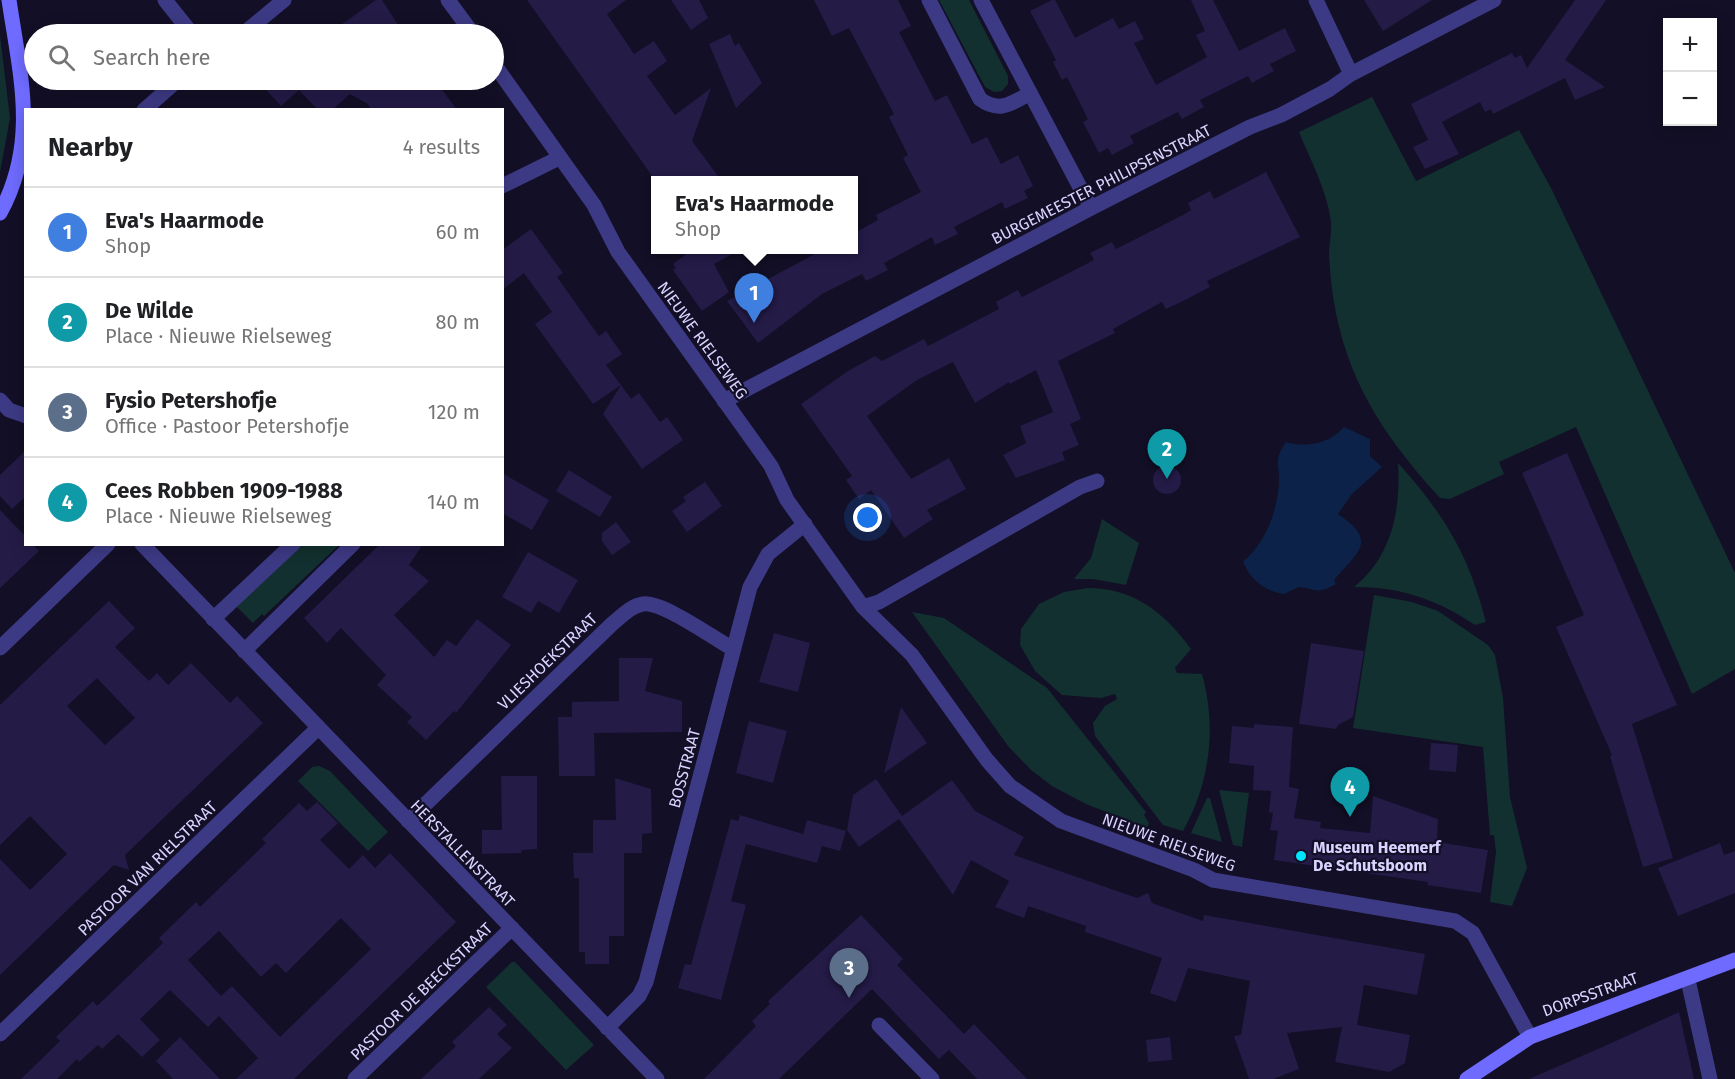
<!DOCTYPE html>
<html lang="en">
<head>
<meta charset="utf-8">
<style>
  :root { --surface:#fff; --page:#f2f2f2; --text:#202124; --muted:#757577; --line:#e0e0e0; --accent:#127987 }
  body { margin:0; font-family:"Fira Sans",sans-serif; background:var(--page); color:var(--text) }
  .controls { position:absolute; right:18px; top:18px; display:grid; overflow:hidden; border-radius:0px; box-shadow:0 3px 15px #0003 }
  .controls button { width:54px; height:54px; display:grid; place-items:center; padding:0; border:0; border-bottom:2px solid var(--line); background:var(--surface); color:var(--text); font:30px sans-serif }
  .you { position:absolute; left:868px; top:518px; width:21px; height:21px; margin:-15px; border:4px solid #fff; border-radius:50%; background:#1a73e8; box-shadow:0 0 0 9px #1a73e833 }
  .badge { display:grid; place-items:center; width:39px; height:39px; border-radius:50%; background:var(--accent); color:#fff; font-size:20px; font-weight:700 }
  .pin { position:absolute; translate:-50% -50px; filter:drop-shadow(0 2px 3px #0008) }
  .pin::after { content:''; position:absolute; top:32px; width:21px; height:18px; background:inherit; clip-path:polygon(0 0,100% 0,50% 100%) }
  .popup { position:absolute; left:651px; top:176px; width:207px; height:78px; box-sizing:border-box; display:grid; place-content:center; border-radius:0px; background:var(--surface); filter:drop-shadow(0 2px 4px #0005); font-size:20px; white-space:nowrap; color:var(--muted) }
  .popup b { font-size:22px; color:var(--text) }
  .popup::after { content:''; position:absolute; left:50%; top:100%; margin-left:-12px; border:12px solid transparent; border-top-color:var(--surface) }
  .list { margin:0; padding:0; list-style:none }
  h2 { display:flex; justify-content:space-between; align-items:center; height:78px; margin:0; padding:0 24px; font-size:26px }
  h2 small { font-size:20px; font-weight:400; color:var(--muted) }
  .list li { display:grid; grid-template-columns:39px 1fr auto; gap:18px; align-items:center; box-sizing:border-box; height:90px; padding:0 24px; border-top:2px solid var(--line) }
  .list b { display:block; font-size:22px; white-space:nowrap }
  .list p { margin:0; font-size:20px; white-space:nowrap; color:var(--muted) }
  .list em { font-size:20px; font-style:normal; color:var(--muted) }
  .icon { flex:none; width:33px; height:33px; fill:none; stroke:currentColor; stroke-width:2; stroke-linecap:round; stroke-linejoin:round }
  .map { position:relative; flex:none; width:1735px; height:1079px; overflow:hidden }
  .search { position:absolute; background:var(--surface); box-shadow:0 3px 15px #0003; left:24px; top:24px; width:480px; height:66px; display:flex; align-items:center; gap:15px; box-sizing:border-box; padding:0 21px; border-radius:33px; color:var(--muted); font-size:22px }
  .panel { position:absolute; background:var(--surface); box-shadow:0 3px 15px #0003; left:24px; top:108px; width:480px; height:438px; border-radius:0px }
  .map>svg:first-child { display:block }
  .green { fill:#12302f }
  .water { fill:#0c2248 }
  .building { fill:#241b47; fill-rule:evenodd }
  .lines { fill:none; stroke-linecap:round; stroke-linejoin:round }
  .street { stroke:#3d3a85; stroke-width:15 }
  .secondary { stroke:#6f6bff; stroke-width:15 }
  .poi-dot { fill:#00e5ff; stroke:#130f26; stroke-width:2 }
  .labels { text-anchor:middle; stroke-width:4.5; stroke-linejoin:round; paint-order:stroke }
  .street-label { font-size:16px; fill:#d9d4ff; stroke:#130f26 }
  .poi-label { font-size:16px; font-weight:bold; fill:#d9d4ff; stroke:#130f26; text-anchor:start }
</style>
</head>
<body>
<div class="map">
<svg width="1735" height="1079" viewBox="0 0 1735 1079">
  <rect width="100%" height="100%" fill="#130f26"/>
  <path class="green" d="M939,0H969L1008,76V84L1002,91L994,92L985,87Z
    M0,35L10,118L0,172Z
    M1372,97L1416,181L1519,130L1551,188L1735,573V669L1692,694L1576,427L1499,462L1504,474L1450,499L1440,498C1390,443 1351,389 1336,313C1332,294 1330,274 1329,254C1329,244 1332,233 1331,222C1327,191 1311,161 1299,132Z
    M1398,463C1444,514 1469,555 1486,622L1475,625C1439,600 1398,586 1354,587C1392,557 1401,509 1398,463Z
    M1102,519L1139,543L1126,585L1093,579H1074L1091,558Z
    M297,545H339L264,616L262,614L253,623L235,605Z
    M1088,588C1134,588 1165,613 1191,649L1175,668L1177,673L1202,674C1217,727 1210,783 1183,831L1163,825L1095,736L1093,723L1105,706L1117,699L1115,694L1101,698L1062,695L1035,671L1020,645L1021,629L1039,604L1064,592Z
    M1374,595L1412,602L1438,611L1488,645L1495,655L1503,698L1510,797L1527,868L1512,906L1490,902L1496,852L1494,835H1490L1483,747L1353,728Z
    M912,612L944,618L1047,688L1146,812L1144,815L1149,823L1147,828L1086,804L1052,786L1031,770L1008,746Z
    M319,766L330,771L388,832L368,851L298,781L312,767Z
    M1219,790L1249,793L1242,847L1233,845Z
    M1207,798H1210L1222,842L1191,833Z
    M512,962H515L594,1045L566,1070L486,987Z"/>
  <path class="water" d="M1344,427L1370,439V456L1382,467L1352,494L1338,514C1378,541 1359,551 1334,580L1336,584C1316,595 1318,589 1299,587L1284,594C1264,591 1251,580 1243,562C1266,541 1277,513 1279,482C1279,462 1274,459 1286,442C1307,448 1329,444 1344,427Z"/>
  <path class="building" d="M376,0H382L404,34H328Z
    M527,0H626L607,14L634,54L654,41L667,61L647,76L675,115L711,88L692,141L721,180H655Z
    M671,0H699L708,18L691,30Z
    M814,0H898L911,26L899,32L935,101L947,95L972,144L987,137L1001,164L1018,155L1033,186L1024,191L1028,198L1005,209L1002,202L981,213L954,227L958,234L935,245L932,237L884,263L888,270L866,281L862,274L822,294L758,343L727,301L824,249H853V234L878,220L876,215L921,192L903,158L908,155L889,117L894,114L849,28L832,36Z
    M1052,0H1055L1075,38L1113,18L1119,29L1135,21L1144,39L1134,43L1156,85L1207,57L1196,35L1205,31L1191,0H1213L1239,51L1285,28L1296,51L1270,64L1274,71L1252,83L1248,76L1200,100L1204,107L1182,119L1178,112L1130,136L1134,143L1112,155L1108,148L1099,153L1083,122L1088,119L1067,77L1062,80L1053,62L1056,60L1030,11Z
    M1364,0H1432L1383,31Z
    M1575,0H1606L1565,60L1605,87L1575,100L1565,78L1493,114L1491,109L1485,112L1480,102L1442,122L1459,154L1425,169L1413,147L1428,140L1411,104L1512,53L1515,58L1521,55L1527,68Z
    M730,34L735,46L739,43L762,83L736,108L709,44Z
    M257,80H435L457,110H371L368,104L350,94L332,110H318L299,90L281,106Z
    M1266,172L1300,237L1207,281L1210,287L1183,301L1166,309L1162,302L1113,329L1115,333L1058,361L1081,419L1070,424L1079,445L1062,452L1065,460L1016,478L1003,455L1026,443L1020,426L1053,412L1036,370L1010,384L1009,382L975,403L953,362L917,380L867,416L911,479L949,458L966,489L927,510L933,519L904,538L871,490L859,499L846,480L852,476L801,404L848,371L875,356L882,361L924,339L928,346L999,309L996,302L1018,290L1022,297L1094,260L1090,253L1112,242L1116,249L1183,215L1191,210L1188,203L1210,191L1214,199Z
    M531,229L563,273L557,277L599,336L606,331L622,354L606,365L621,385L593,404L535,324L552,312L524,273L502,290V250Z
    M693,249H741L714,264L729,292L702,311L673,270L676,268L673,264Z
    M621,385L631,399L639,393L660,422L667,417L683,440L642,469L603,414Z
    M26,450V496L12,509L0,496V475Z
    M1567,453L1677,705L1632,724L1673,858L1643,867L1610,756L1612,755L1556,627L1584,615L1522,473Z
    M1153 480a14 14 0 1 1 28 0a14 14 0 1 1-28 0Z
    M569,470L612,497L600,517L556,491Z
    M502,473L549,500L532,530L502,513Z
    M705,482L722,506L687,532L672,511L686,501L683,497Z
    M0,510L26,537V544H32L39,551L0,588Z
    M616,522L631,542L612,555L602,541V533Z
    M380,544H423L409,565L429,581L394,615L434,657L447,640L456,646L477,619L511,645L456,713L454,711L426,740L407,722L412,717L377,685L386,675L341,628L327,643L304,618Z
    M528,552L578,580L559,613L538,601L531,613L502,597Z
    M109,601L135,628L115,647L149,681L157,673L168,685L191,663L230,703L237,696L263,723L125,855L129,870L114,865L0,975V859L30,890L67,854L30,816L0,845V705ZM97,678L135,718L105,745L67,706Z
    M774,633L810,643L798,692L759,682Z
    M1311,643L1364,651L1353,717L1338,725L1336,729L1299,724Z
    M619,658H653L645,691L682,701V732L594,733L595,776H559L558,717H572V702L619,701Z
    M901,707L927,743L884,773Z
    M749,721L787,731L773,783L736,773Z
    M1254,724L1293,727L1289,787L1299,789L1294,818L1321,822L1320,828L1370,833L1373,796L1438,819L1437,842L1488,850L1481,893L1427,885L1428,882L1274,860L1278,831L1270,830L1273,813L1269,812L1271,791L1253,790L1254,766L1229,763L1232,726L1254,728Z
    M1431,743L1458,745L1456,772L1429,770Z
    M501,776H537V849L521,850L522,853L482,854V830H502Z
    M615,778L651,789L652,833L642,834V853H624V936H609V964H585V952H579V878H574L573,853H593V820H616Z
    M876,779L902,816L952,780L975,811L1024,837L1014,855L1137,898L1148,893L1152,903L1203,921L1204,915L1425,954L1417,995L1364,985L1357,1025L1410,1035L1405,1063L1389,1072L1335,1062L1342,1027L1287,1033L1299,1069L1273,1079H1249L1234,1036L1241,1035L1250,981L1188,968L1176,1002L1150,993L1162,958L1085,932L1086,926L1028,906L1024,918L995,907L1009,881L971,860L953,895L899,819L859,847L847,830L853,795Z
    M317,802L338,823L320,840L349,869L363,855L375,868L390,853L456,922L294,1079H236L258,1058L219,1016L208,1027L170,990L140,1019L160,1040L142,1057L118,1034L102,1049L98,1045L79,1062L77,1059L57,1079H21L60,1041L56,1037L93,1001L97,1006L163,943L159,938L196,902L200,907L266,843L262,839L299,803L307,811ZM341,918L371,949L280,1037L232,986L221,996L188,960L219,931L261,977L276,963L286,973Z
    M740,815L803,834L807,820L846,831L840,851L822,846L817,863L746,844L731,901L746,905L721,1000L678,988L685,964L691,965L731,819L738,821Z
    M1720,843L1724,855L1735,851V893L1678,916L1658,868Z
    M861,915L903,959L897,965L964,1034L974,1024L1027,1079H977L949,1050L939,1059L872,989L779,1079H704L756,1026L752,1021L770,1004L768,1001Z
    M489,1007L507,1025L497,1034L512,1048L479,1079H421L456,1046L452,1042Z
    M1679,1012L1694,1079H1529L1607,1045Z
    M180,1037L220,1079H173L156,1061Z
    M1170,1037L1172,1060L1148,1062L1146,1040Z"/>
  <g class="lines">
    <path class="street" d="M165,0L192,34
      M448,0L473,34
      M929,0L980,99C999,113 1010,104 1029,94
      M981,0L1091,208
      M1316,0L1351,74
      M243,34L284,0
      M494,64L594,205L618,252L771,466L787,500L863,607L912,655L987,760L1010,786L1061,821L1194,870L1213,880L1455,921L1473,933L1530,1037
      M144,110L178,80
      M502,186L559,158
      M0,400L9,410L26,416
      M724,401L1091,208L1250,127L1281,115L1330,89L1351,74L1494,0
      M142,544L657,1079
      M863,607L879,602L1080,487L1097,481
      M213,619L293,544
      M0,648L108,544
      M244,651L353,544
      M408,821L612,624C621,617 630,606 643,604C662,601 715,639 733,649
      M1688,980L1710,1079
      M879,1025L932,1079
      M607,1028L639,996L646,982L750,587L768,554L805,524
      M0,1034L318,728
      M355,1079L512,928"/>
    <path class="secondary" d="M0,213C39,142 20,75 9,0
      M1467,1079L1530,1037L1735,960"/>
  </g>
  <circle class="poi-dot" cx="1301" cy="856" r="6"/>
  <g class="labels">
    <g class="street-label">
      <text transform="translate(1101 184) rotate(-27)" y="6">BURGEMEESTER PHILIPSENSTRAAT</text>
      <text transform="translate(703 340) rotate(54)" y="6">NIEUWE RIELSEWEG</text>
      <text transform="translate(547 661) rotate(-44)" y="6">VLIESHOEKSTRAAT</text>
      <text transform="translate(684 768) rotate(-75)" y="6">BOSSTRAAT</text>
      <text transform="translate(1169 842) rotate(20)" y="6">NIEUWE RIELSEWEG</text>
      <text transform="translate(463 853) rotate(46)" y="6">HERSTALLENSTRAAT</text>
      <text transform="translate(147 868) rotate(-44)" y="6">PASTOOR VAN RIELSTRAAT</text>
      <text transform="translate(421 991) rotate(-44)" y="6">PASTOOR DE BEECKSTRAAT</text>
      <text transform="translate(1590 994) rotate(-20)" y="6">DORPSSTRAAT</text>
    </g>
    <g class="poi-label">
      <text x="1313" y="853">Museum Heemerf<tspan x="1313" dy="18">De Schutsboom</tspan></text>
    </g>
  </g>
</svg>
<div class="controls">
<button>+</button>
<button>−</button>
</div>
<div class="you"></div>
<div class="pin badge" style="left:754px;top:323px;background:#3f7fe0">1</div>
<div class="popup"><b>Eva's Haarmode</b>Shop</div>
<div class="pin badge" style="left:1167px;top:479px;background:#0f9aa8">2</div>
<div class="pin badge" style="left:849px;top:998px;background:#5c6f8a">3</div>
<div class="pin badge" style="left:1350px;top:817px;background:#0f9aa8">4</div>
<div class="search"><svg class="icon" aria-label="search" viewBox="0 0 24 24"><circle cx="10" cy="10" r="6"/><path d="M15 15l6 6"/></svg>Search here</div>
<section class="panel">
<h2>Nearby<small>4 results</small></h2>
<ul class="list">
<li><span class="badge" style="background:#3f7fe0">1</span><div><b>Eva's Haarmode</b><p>Shop</p></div><em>60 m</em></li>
<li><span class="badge" style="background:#0f9aa8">2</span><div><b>De Wilde</b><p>Place · Nieuwe Rielseweg</p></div><em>80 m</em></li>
<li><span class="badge" style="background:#5c6f8a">3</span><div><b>Fysio Petershofje</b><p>Office · Pastoor Petershofje</p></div><em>120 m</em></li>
<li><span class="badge" style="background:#0f9aa8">4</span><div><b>Cees Robben 1909-1988</b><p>Place · Nieuwe Rielseweg</p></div><em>140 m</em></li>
</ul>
</section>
</div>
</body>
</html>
